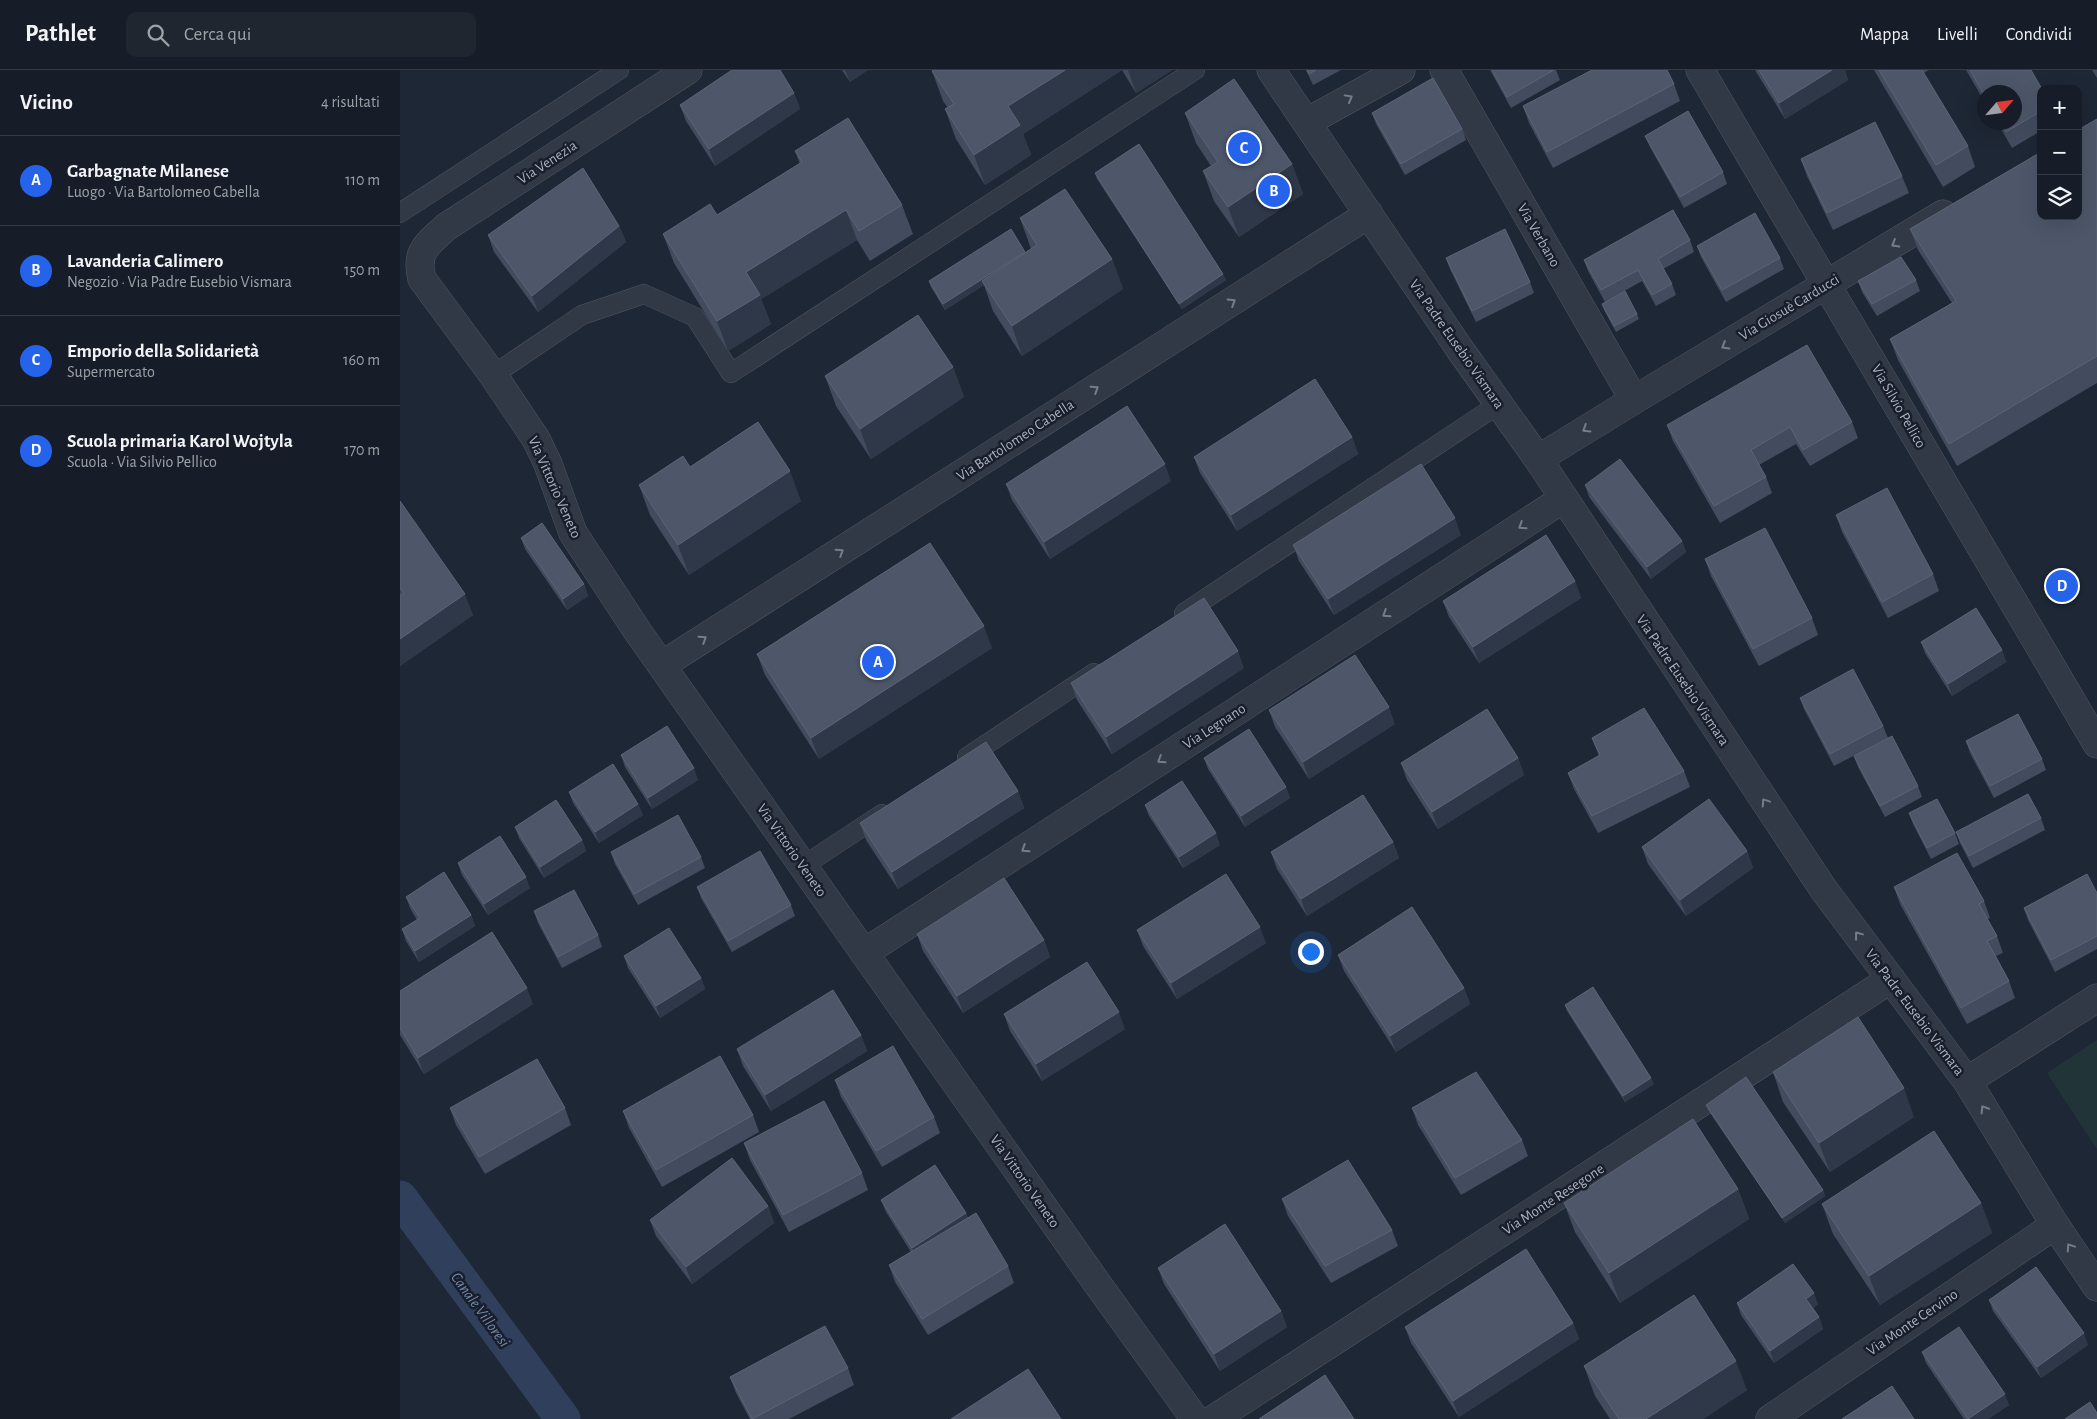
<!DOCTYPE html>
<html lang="it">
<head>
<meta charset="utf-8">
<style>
  :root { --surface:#161d28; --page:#1f2630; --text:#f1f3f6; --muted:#9ea2a8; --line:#353b45; --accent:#2563eb }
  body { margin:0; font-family:"Alegreya Sans",sans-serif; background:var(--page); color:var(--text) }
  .controls { position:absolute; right:15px; top:15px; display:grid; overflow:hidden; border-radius:10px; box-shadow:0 5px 20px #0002 }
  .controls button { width:45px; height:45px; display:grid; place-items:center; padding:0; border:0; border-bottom:1px solid var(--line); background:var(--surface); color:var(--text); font:25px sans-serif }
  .compass { position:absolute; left:1577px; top:15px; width:45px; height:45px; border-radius:50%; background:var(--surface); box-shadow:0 5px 20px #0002; rotate:62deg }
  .you { position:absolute; left:910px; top:881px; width:18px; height:18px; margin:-12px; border:4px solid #fff; border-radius:50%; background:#1a73e8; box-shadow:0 0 0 8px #1a73e833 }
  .badge { display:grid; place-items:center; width:32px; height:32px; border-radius:50%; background:var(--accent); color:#fff; font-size:16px; font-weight:700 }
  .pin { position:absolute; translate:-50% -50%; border:2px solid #fff; box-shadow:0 1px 5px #0006 }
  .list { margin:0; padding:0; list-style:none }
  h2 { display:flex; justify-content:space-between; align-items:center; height:65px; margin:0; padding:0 20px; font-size:21px }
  h2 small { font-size:16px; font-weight:400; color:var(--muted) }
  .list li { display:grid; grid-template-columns:32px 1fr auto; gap:15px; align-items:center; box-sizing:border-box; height:90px; padding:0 20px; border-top:1px solid var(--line) }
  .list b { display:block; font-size:19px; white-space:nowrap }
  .list p { margin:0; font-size:16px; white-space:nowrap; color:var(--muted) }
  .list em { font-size:16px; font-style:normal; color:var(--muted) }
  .icon { flex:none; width:28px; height:28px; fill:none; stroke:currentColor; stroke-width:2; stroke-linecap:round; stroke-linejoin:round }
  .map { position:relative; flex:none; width:1697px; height:1349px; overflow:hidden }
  header { display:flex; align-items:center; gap:30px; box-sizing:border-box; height:70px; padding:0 25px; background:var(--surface); border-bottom:1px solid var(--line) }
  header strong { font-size:24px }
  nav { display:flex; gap:28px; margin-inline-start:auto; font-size:18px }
  .search { width:350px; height:45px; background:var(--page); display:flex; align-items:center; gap:12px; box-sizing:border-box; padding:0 18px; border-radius:10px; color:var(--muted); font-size:19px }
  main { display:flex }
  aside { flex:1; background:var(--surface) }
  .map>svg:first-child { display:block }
  .green { fill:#213437 }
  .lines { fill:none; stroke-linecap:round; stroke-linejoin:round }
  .canal { stroke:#303f5b; stroke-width:35 }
  .service-casing { stroke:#4f5664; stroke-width:20 }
  .minor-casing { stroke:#4f5664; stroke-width:29 }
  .service { stroke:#323946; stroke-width:19 }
  .minor { stroke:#323946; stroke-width:28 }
  .wall { fill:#424c5e }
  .shaded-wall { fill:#2f3849 }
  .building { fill:#4d5769; stroke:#5c6577 }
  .oneway { stroke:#757c8b }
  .labels { text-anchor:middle; stroke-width:5; stroke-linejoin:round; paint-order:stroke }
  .street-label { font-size:15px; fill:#abb3c3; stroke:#181e2a }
  .water-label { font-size:16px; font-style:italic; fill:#7388ac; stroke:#181e2a }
</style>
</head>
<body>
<header>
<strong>Pathlet</strong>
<div class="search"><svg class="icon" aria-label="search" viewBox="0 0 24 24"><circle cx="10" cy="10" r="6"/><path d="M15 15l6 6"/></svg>Cerca qui</div>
<nav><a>Mappa</a><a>Livelli</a><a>Condividi</a></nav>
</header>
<main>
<aside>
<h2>Vicino<small>4 risultati</small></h2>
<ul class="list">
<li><span class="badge">A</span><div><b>Garbagnate Milanese</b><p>Luogo · Via Bartolomeo Cabella</p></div><em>110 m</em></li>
<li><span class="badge">B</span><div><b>Lavanderia Calimero</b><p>Negozio · Via Padre Eusebio Vismara</p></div><em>150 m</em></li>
<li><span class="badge">C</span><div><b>Emporio della Solidarietà</b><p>Supermercato</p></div><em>160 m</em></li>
<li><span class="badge">D</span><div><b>Scuola primaria Karol Wojtyla</b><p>Scuola · Via Silvio Pellico</p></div><em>170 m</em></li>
</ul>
</aside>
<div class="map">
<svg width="1697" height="1349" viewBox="0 0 1697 1349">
  <rect width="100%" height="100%" fill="#1e2735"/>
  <path class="green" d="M1697,970V1079L1647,1003Z"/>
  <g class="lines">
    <path class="canal" d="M0,1128L163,1349"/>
    <defs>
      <path id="service" d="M0,143L219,0
        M93,305L182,245L244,224L295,247L331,303L795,0
        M784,543L1099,334
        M567,687L694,603
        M403,796L482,744"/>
      <path id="minor" d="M288,0L46,157C27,175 15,181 22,209L93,305L136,369L148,394L173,463L238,562L699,1216L795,1349
        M871,0L1059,278L1138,389L1424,820L1567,1011L1655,1155L1697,1217
        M1044,0L1234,330
        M1300,0L1697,674
        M907,52L1001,0
        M1138,389L1234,330L1543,144
        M262,595L969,144
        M464,883L1163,429
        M1567,1011L1697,928
        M814,1349L1491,909
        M1370,1349L1655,1155"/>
    </defs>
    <use href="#service" class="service-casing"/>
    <use href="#minor" class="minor-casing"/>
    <use href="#service" class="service"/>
    <use href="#minor" class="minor"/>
  </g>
  <path class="wall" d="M442,0H468L450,12Z
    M534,0H722L623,64L631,85L585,115L556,69L545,39L548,38L543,31L532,1Z
    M722,0H772L736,23Z
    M906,0H941L913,15Z
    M1090,0H1156L1160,10L1111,38Z
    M1355,0H1445L1448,10L1385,49Z
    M1474,0H1529L1524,3L1568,76L1575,97L1543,117Z
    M1566,0H1631L1641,19V61L1612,78L1597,52H1614L1584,22V31Z
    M1692,0H1697V8Z
    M1274,14L1280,31L1153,98L1129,53L1123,36Z
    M394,23L400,39L315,96L286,51L280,35Z
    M785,43L892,94L903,124L839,167L814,131L803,101L811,96L796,73Z
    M972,43L1062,59L1066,70L1005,105L976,54Z
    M1697,49V313L1557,396L1498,290L1490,269L1552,233L1518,180L1510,159Z
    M1245,66L1323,102L1327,114L1284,138L1250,77Z
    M395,81L502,135L513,164L470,191L457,170L361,229L371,254L328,281L274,193L263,164L317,145L400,94Z
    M1401,89L1502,106L1509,123L1433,160L1407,106Z
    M695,103L823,204L826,210L782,239L697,109Z
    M620,148L712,189L723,219L622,286L593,241L584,215L545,240L531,217L529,211L625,183L631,179Z
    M219,156L226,172L138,242L94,182L88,165Z
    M1290,170L1294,182L1263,199L1272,214L1276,225L1256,236L1242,211L1205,232L1188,201L1184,190Z
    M1297,176L1380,188L1384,199L1326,232L1301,187Z
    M1046,188L1130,212L1134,223L1076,252L1050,199Z
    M1516,210L1520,221L1477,246L1462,222L1458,211Z
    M1202,234L1237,244L1239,249L1216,262L1204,240Z
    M553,297L564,327L471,389L436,336L425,306Z
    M1452,352L1458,368L1410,396L1396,374L1359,395L1366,407L1372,423L1320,453L1273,371L1267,355Z
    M952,367L958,384L837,461L800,403L794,387Z
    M290,397L401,431L289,505L250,445L239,415Z
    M771,411L650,489L612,430L606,414Z
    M1185,415L1282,471L1286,482L1251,509L1189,427Z
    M0,431L73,545L0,596Z
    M1436,445L1533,504L1539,521L1488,548L1442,462Z
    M1061,465L934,545L899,491L893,475Z
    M121,468L184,514L188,526L167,540L125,479Z
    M1305,489L1412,548L1418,565L1359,596L1311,506Z
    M1175,511L1181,528L1079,593L1049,547L1043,531Z
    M1521,572L1602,580L1606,592L1552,626L1525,583Z
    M592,578L419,689L365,605L357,584Z
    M844,598L712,684L677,630L671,613Z
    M1400,628L1483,656L1488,668L1434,696L1404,639Z
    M869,640L995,654L909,709L875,657Z
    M1192,668L1284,701L1290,717L1198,763L1174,719L1168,703L1199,686Z
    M1566,671L1642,689L1646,700L1594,728L1570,683Z
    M221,685L298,710L252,739L225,697Z
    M1454,686L1518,716L1522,727L1485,747L1458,697Z
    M804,688L886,717L890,728L845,757L808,699Z
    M1118,688L1124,705L1038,759L1007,710L1001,693Z
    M618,721L624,738L498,819L466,770L460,753Z
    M169,722L238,734L243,745L199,773L173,733Z
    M745,735L820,775L783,798L749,746Z
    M1509,743L1555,763L1559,774L1531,789L1513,754Z
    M1641,748L1645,760L1573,798L1560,773L1556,762Z
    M115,757L182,770L186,781L144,808L119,768Z
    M993,772L999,788L907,846L877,799L871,782Z
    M1242,777L1347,781L1353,798L1286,846L1248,794Z
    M211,782L301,787L305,798L238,835L215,794Z
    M58,793L130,818L88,845L62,805Z
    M297,817L391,835L395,846L332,882L301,828Z
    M1494,817L1584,831L1590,848L1587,849L1597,866L1603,883L1596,886L1609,911L1615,928L1567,954L1500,834Z
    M1697,823V879L1655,902L1628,850L1624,838Z
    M6,827L71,845L75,856L19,892L6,871L2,859L17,850L10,838Z
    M134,841L198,865L202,877L162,898L138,853Z
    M737,860L866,873L777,929L743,876Z
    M517,864L644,870L650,887L563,943L523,881Z
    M938,885L1064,918L1070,934L996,982L944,901Z
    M224,886L301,908L305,919L260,948L228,898Z
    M0,921L133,934L24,1004L0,965Z
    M1165,935L1254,1014L1225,1032L1167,941Z
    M604,944L725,959L642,1011L610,961Z
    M461,965L467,981L371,1041L343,996L337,979Z
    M1373,1002L1514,1047L1430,1102L1383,1032Z
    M435,1010L534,1047L540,1063L482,1097L441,1027Z
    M1306,1035L1423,1120L1425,1126L1385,1153L1308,1040Z
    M50,1038H165L171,1055L85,1104L56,1055Z
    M1012,1038L1122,1070L1128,1086L1061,1125L1018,1055Z
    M223,1041L353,1045L359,1062L262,1117L229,1058Z
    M344,1073L462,1103L468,1120L389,1162L350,1090Z
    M1338,1119L1349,1149L1220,1233L1175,1162L1164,1133Z
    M882,1129L992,1160L998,1176L931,1213L888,1146Z
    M481,1130L566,1143L568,1148L608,1196L614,1213L528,1265L495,1212L489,1195L511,1182L486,1142Z
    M1581,1133L1592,1163L1480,1235L1433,1164L1422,1134Z
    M368,1136L374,1153L292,1214L256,1166L250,1150Z
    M758,1198L881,1241L887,1257L820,1301L764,1214Z
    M1589,1230L1688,1275L1641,1308L1593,1241Z
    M1337,1233L1418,1234L1413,1238L1419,1247L1423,1259L1374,1293L1341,1245Z
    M1173,1253L1179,1269L1059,1347L1011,1273L1005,1257Z
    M1522,1282L1609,1335L1588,1349H1564L1526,1293Z
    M1184,1296L1347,1320L1303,1349H1210L1195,1326Z
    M448,1298L454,1315L389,1349H350L336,1323L330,1307Z"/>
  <path class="shaded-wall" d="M445,0H468L450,12Z
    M665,0H722L623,64L631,85L585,115L574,85L608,36Z
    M728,0H772L736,23Z
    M1432,0H1445L1448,10L1385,49L1379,33Z
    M394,23L400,39L315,96L309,79Z
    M892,94L903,124L839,167L828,137Z
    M446,140L457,170L361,229L371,254L328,281L317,251L346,202Z
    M219,156L226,172L138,242L132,226Z
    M625,182L627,188L582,211L584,215L545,240L543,234Z
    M712,189L723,219L622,286L612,256Z
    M823,204L826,210L782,239L779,234Z
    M553,297L564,327L471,389L460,359Z
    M952,367L958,384L837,461L831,445Z
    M765,394L771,411L650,489L644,472Z
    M390,401L401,431L289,505L278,475Z
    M1055,448L1061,465L934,545L928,529Z
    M1282,471L1286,482L1251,509L1247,497Z
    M1175,511L1181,528L1079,593L1073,577Z
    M184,514L188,526L167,540L163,529Z
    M65,524L73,545L0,596V569Z
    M584,556L592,578L419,689L411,668Z
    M1602,580L1606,592L1552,626L1548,614Z
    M838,581L844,598L712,684L706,667Z
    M989,637L995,654L909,709L903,692Z
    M1118,688L1124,705L1038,759L1032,742Z
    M294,698L298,710L252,739L248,728Z
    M886,717L890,728L845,757L841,746Z
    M618,721L624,738L498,819L492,802Z
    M238,734L243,745L199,773L195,762Z
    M816,763L820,775L783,798L779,787Z
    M182,770L186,781L144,808L140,797Z
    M993,772L999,788L907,846L901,829Z
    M1347,781L1353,798L1286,846L1280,830Z
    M126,807L130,818L88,845L84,834Z
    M71,845L75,856L19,892L15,881Z
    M860,857L866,873L777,929L771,913Z
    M644,870L650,887L563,943L557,926Z
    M301,908L305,919L260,948L256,936Z
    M127,918L133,934L24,1004L18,988Z
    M1064,918L1070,934L996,982L990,966Z
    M719,942L725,959L642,1011L636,994Z
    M461,965L467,981L371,1041L365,1025Z
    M1251,1008L1254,1014L1225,1032L1223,1026Z
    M1504,1018L1514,1047L1430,1102L1419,1073Z
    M1338,1119L1349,1149L1220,1233L1209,1203Z
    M1423,1120L1425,1126L1385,1153L1382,1148Z
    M1581,1133L1592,1163L1480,1235L1469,1206Z
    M368,1136L374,1153L292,1214L286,1197Z
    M566,1143L570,1154L517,1190L512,1178Z
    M1414,1223L1418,1234L1410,1240L1406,1229Z
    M881,1241L887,1257L820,1301L814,1284Z
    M1419,1247L1423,1259L1374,1293L1370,1281Z
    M1173,1253L1179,1269L1059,1347L1053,1331Z
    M1684,1263L1688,1275L1641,1308L1637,1297Z
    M1336,1291L1347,1320L1303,1349H1246Z
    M1605,1324L1609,1335L1588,1349H1568Z"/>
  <path class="building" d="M332,0H380L394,23L309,79L280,35Z
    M534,0H665L608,36L620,55L574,85L545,39L554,34L532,1Z
    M907,0H916L909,4Z
    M1092,0H1154L1107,27Z
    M1192,0H1267L1274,14L1147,82L1123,36Z
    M1359,0H1432L1379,33Z
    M1479,0H1522L1568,76L1536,95Z
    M1570,0H1631L1642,19H1641V41L1606,62L1600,52H1614V22H1584V25Z
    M1033,8L1062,59L1001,94L972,43Z
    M834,9L892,94L828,137L803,101L818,92L785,43Z
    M1288,41L1323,102L1280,127L1245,66Z
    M448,48L502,135L459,161L446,140L346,202L360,225L317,251L263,164L310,134L317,145L402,92L395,81Z
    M1697,49V286L1549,374L1490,269L1556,231L1510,159L1641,82V146H1678V60Z
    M1475,52L1502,106L1427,143L1401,89Z
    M739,74L823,204L779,234L695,103Z
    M183,98L219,156L132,226L88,165Z
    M665,119L712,189L612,256L582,211L637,175L620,148Z
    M1273,140L1290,170L1258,189L1272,214L1252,225L1238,200L1201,220L1184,190Z
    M1355,143L1380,188L1322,220L1297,176Z
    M611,159L625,182L543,234L529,211Z
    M1105,159L1130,212L1072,241L1046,188Z
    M1501,187L1516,210L1472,234L1458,211Z
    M1225,221L1237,244L1214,256L1202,234Z
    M518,245L553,297L460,359L425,306Z
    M1407,275L1452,352L1403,380L1390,357L1351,380L1366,407L1314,436L1267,355Z
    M915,309L952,367L831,445L794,387Z
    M727,336L765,394L644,472L606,414Z
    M358,352L390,401L278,475L239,415L283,386L290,397Z
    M1220,389L1282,471L1247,497L1185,415Z
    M1021,394L1055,448L928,529L893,475Z
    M1487,418L1533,504L1482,532L1436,445Z
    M0,431L65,524L0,569V526L4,523L0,518Z
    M142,453L184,514L163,529L121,468Z
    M1365,458L1412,548L1353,579L1305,489Z
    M1146,465L1175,511L1073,577L1043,531Z
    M530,473L584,556L411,668L357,584Z
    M804,528L838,581L706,667L671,613Z
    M1576,538L1602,580L1548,614L1521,572Z
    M955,585L989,637L903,692L869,640Z
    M1453,599L1483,656L1430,684L1400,628Z
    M1244,638L1284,701L1192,746L1168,703L1200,685L1192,668Z
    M1087,639L1118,688L1032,742L1001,693Z
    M1618,644L1642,689L1590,716L1566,671Z
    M267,656L294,698L248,728L221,685Z
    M849,659L886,717L841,746L804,688Z
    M1492,666L1518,716L1480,736L1454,686Z
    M586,672L618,721L492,802L460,753Z
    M213,694L238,734L195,762L169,722Z
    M782,711L816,763L779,787L745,735Z
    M1628,724L1641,748L1569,786L1556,762Z
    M963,725L993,772L901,829L871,782Z
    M1309,729L1347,781L1280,830L1242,777Z
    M1537,729L1555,763L1527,778L1509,743Z
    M156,730L182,770L140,797L115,757Z
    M278,745L301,787L234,824L211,782Z
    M100,766L126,807L84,834L58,793Z
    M360,781L391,835L328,871L297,817Z
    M1557,783L1584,831L1579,834L1597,866L1587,871L1609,911L1561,938L1494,817Z
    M44,802L71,845L15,881L2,859L20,848L6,827Z
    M826,804L860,857L771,913L737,860Z
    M1687,804L1697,823V866L1651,890L1624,838Z
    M604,808L644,870L557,926L517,864Z
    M174,820L198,865L158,887L134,841Z
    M1012,837L1064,918L990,966L938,885Z
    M269,858L301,908L256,936L224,886Z
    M92,862L127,918L18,988L0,958V921Z
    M687,892L719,942L636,994L604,944Z
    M1193,917L1251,1008L1223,1026L1165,935Z
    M433,920L461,965L365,1025L337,979Z
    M1458,947L1504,1018L1419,1073L1373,1002Z
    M493,976L534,1047L476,1081L435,1010Z
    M320,986L353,1045L256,1100L223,1041Z
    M137,989L165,1038L79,1087L50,1038Z
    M1076,1002L1122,1070L1055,1108L1012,1038Z
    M1346,1007L1423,1120L1382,1148L1306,1035Z
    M424,1031L462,1103L383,1145L344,1073Z
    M1293,1049L1338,1119L1209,1203L1164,1133Z
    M1534,1061L1581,1133L1469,1206L1422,1134Z
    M332,1088L368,1136L286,1197L250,1150Z
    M948,1090L992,1160L925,1196L882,1129Z
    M535,1095L566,1143L512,1178L481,1130Z
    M576,1143L608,1196L522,1249L489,1195Z
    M825,1154L881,1241L814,1284L758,1198Z
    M1126,1179L1173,1253L1053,1331L1005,1257Z
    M1393,1194L1414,1223L1406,1229L1419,1247L1370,1281L1337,1233Z
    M1636,1197L1684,1263L1637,1297L1589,1230Z
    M1294,1225L1336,1291L1246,1349H1219L1184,1296Z
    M425,1256L448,1298L352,1349L330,1307Z
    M1559,1257L1605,1324L1568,1349L1522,1282Z
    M628,1299L661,1349H551Z
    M925,1305L954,1349H859Z
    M1492,1316L1514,1349H1442Z
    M1690,1332L1697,1343V1349H1665Z"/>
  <defs><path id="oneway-chevron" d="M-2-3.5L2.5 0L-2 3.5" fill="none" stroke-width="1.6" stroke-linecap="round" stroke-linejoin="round" transform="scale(1.25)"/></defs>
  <g class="oneway">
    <use href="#oneway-chevron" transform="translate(949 28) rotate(-29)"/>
    <use href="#oneway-chevron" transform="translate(1495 174) rotate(149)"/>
    <use href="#oneway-chevron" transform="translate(832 232) rotate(-32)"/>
    <use href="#oneway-chevron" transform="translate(1325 276) rotate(149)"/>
    <use href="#oneway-chevron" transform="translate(695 319) rotate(-33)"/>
    <use href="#oneway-chevron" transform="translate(1186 359) rotate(148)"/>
    <use href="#oneway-chevron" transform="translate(1122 456) rotate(147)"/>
    <use href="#oneway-chevron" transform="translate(440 482) rotate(-33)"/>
    <use href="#oneway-chevron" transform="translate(986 544) rotate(147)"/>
    <use href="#oneway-chevron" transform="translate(303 569) rotate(-33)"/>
    <use href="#oneway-chevron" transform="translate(761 690) rotate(147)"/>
    <use href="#oneway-chevron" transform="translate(1365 732) rotate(-124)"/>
    <use href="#oneway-chevron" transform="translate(625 779) rotate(147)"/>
    <use href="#oneway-chevron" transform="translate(1458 865) rotate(-127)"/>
    <use href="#oneway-chevron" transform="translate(1584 1039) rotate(-122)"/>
    <use href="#oneway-chevron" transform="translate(1670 1177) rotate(-124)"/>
  </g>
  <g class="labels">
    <g class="street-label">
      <text transform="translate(147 92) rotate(-33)" y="5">Via Venezia</text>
      <text transform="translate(1139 165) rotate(60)" y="5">Via Verbano</text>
      <text transform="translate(1389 237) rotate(-31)" y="5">Via Giosuè Carducci</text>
      <text transform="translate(1057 274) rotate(55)" y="5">Via Padre Eusebio Vismara</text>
      <text transform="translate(1499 336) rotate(60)" y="5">Via Silvio Pellico</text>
      <text transform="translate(615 370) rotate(-33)" y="5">Via Bartolomeo Cabella</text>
      <text transform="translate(155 417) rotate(66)" y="5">Via Vittorio Veneto</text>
      <text transform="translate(1283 610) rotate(56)" y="5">Via Padre Eusebio Vismara</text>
      <text transform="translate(814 656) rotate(-33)" y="5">Via Legnano</text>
      <text transform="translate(392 780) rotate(55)" y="5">Via Vittorio Veneto</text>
      <text transform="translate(1515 942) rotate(53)" y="5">Via Padre Eusebio Vismara</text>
      <text transform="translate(625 1111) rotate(55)" y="5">Via Vittorio Veneto</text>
      <text transform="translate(1153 1129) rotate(-33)" y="5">Via Monte Resegone</text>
      <text transform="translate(1512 1252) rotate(-34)" y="5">Via Monte Cervino</text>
    </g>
    <g class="water-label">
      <text transform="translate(81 1239) rotate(54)" y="6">Canale Villoresi</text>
    </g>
  </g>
</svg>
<div class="controls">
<button>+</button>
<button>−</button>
<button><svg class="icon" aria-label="layers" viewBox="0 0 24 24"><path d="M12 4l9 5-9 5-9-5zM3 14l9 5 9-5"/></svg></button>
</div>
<svg class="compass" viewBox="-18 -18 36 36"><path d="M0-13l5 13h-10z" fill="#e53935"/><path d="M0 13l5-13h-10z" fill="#9ea2a8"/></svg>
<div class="you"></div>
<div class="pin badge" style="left:478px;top:592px">A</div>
<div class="pin badge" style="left:874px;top:121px">B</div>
<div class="pin badge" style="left:844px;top:78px">C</div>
<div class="pin badge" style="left:1662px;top:516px">D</div>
</div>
</main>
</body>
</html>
